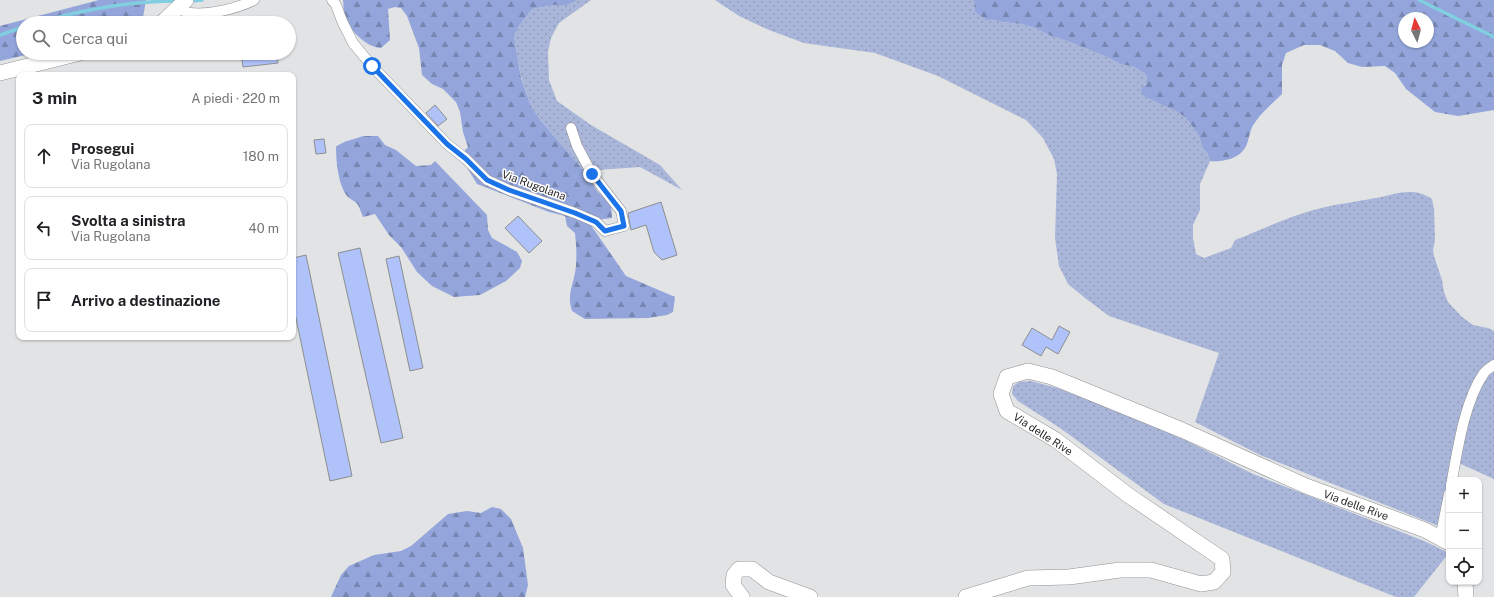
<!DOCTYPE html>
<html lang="it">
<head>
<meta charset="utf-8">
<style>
  :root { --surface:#fff; --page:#f6f6f6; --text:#202124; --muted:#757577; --line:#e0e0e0 }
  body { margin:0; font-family:"Public Sans",sans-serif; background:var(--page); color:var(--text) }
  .controls { position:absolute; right:12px; bottom:12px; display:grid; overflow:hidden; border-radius:8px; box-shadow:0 1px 3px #0004 }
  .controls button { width:36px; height:36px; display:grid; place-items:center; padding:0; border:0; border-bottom:1px solid var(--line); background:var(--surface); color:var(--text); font:20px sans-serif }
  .compass { position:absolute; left:1398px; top:12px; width:36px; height:36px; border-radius:50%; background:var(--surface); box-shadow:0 1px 3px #0004; rotate:354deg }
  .stop { position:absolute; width:12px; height:12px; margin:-9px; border:3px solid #1a73e8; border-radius:50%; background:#fff }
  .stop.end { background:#1a73e8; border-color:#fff; box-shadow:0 1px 4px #0008 }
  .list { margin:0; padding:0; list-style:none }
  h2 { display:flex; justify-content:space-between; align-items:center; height:52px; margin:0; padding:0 16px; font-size:17px }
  h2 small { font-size:13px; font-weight:400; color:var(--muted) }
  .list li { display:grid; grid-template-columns:26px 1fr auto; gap:12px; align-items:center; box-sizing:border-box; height:64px; margin:0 8px 8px; padding:0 8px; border:1px solid var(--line); border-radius:8px }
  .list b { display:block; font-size:15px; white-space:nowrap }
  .list p { margin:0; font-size:13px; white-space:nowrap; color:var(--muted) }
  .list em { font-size:13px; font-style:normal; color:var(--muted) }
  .icon { flex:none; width:22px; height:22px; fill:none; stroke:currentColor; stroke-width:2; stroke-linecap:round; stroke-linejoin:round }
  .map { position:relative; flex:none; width:1494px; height:597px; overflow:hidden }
  .search { position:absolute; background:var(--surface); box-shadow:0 1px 3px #0004; left:16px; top:16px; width:280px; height:44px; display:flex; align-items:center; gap:10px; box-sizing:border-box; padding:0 14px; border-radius:22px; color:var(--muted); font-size:15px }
  .panel { position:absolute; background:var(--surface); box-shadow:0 1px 3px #0004; left:16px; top:72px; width:280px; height:268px; border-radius:8px }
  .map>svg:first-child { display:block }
  .grass { fill:url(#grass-dots) }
  .forest { fill:url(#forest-firs); fill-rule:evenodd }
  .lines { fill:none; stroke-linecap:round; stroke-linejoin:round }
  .stream { stroke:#81cee0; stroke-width:3.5 }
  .building { fill:#afc2f9; stroke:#8d8e90 }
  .street-casing { stroke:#929394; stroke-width:11 }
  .secondary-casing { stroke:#929394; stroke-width:16 }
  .street { stroke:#fff; stroke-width:10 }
  .secondary { stroke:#fff; stroke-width:15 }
  .route { stroke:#1a73e8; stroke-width:5 }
  .labels { text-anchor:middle; stroke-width:3; stroke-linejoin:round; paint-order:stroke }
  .street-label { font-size:11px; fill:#282829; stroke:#fff }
</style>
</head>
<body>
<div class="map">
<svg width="1494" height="597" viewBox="0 0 1494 597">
  <defs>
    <pattern id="grass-dots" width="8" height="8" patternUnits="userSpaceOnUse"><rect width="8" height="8" fill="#a9b6d9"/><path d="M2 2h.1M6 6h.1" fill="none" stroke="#919cba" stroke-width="1.8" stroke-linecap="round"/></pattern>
    <pattern id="forest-firs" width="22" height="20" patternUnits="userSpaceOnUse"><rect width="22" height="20" fill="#93a5db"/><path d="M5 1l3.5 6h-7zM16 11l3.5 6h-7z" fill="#7886b2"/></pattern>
  </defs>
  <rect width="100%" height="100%" fill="#e2e3e5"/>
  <path class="grass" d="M577,0H591L559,23L551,38L548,52L549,80L557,101L591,125L660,165L682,190L640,167L584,171L541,121L531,106L521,77L514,36L519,26L532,9C539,8 547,6 555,5C564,5 569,6 577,0Z
    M715,0H974L975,12L1002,22L1021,24L1035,28L1051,36L1067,41L1107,57L1120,64L1134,67L1147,75V82L1144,85L1174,110L1185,117L1198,134L1203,149L1207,153L1210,161L1200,184V210L1193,225V238L1196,254L1204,258L1231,248L1235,240C1257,232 1278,221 1301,214C1325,205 1350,203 1376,198C1396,194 1413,186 1432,199L1434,209L1435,239L1433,250L1434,256L1442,280L1444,292L1448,302L1462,317L1473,325L1488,328L1494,331V479L1452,460L1449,480L1446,529L1260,455L1195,422L1219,353L1109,316L1085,298L1068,284L1059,266L1055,238L1057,174L1054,159L1043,138L1026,120L938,76L875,53L804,43L769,30L739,16Z
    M1031,381L1057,388L1113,409L1187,441L1253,474L1424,541L1445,551L1448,554L1414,597H1396L1164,504L1060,428L1018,401L1012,394L1013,386L1019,382Z"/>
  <path class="forest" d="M99,0H146L142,23H23V53H34L0,61V26Z
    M343,0H577C569,6 564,5 555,5C547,6 539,8 532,9L519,26L514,36L521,78L531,106L541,121L584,171L598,192L611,204L612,218L588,221L626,276L675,297L673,312L667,315L648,318L585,319L572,311C566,292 575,283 576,265C577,254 576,243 575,233L567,226L565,216L549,212L477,184L460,156L468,147L463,132L460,112L456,102L443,89L432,84L422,75L419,48L407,16L401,8L395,7L388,9L390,40L381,48C366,47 352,32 345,19C343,14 344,6 343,0Z
    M974,0H1494V110L1458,116L1435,112L1406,89L1395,73L1385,66L1362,67L1348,63L1335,51L1320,45H1304L1286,53L1282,65V94C1273,103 1263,111 1256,121C1250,128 1250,135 1247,144C1241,159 1224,162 1210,161L1207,153L1203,149L1198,134L1185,117L1174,110L1144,96L1141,90L1147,82V75L1134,67L1120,64L1107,57L1067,41L1051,36L1035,28L1021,24L1002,22L992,19L987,20L975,12ZM1404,18H1428V42H1404Z
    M363,136H378L385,145L396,150L416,166L431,165L435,161L487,215L488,230L492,238L517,252L522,261L520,268L506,281L480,295L454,297L432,286L417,272L401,247L389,235L375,214L363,217C361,213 360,208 358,205C356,201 351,200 348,197C338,186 336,160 336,147C344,140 353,140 363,136Z
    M492,507L501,509L511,519L523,548L528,585L525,597H331L341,575L349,566L374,555L401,551L411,546L448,514L467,511L481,513Z"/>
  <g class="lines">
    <path class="stream" d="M1419,0L1494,37
      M189,1L202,0
      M37,23C81,10 133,1 179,1
      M0,35L23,27"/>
  </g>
  <path class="building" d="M241,53H277L278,63L243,67Z
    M435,105L447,119L438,126L426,113Z
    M324,139L326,153L316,154L314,140Z
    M661,202L677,255L662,260L654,252L646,225L631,230L628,213Z
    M518,216L542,241L529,253L505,228Z
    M360,248L403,438L381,443L338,253Z
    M306,255L352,476L330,481L293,304V258Z
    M399,256L423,368L410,371L386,259Z
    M1059,326L1070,332L1058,354L1046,347L1041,356L1022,345L1032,328L1052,340Z"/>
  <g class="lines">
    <defs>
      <path id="street" d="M332,0L336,5L342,21L353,43L372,66L447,144L466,159L487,180L509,190L575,213L596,222L605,231L624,226L621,211L592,174L577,146L571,128
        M179,8C182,10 186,13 190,13C210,15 236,9 254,0
        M1452,480C1458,447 1465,400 1484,373C1487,369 1491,367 1494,365
        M1440,539L1449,494"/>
      <path id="secondary" d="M161,23L165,20L186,0
        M0,73L80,53
        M1465,582L1466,597
        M742,597L733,585L734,575L739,569H752L769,582L810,597
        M966,597L1028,578L1069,577L1120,570H1151L1201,584L1214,582L1223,572L1222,559L1128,495L1056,440L1007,411L1001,394L1007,377L1028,371L1052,377L1182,430L1306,486L1425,530L1449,543"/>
    </defs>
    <use href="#street" class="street-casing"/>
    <use href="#secondary" class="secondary-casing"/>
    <use href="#street" class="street"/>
    <use href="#secondary" class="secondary"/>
  </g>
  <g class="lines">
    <path class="route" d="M372,66L447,144L466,159L487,180L509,190L575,213L596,222L605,231L624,226L621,211L592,174"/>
  </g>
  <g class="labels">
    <g class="street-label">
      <text transform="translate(534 185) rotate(20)" y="4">Via Rugolana</text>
      <text transform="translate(1043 434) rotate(33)" y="4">Via delle Rive</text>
      <text transform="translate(1356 505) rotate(20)" y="4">Via delle Rive</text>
    </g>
  </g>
</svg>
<div class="controls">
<button>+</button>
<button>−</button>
<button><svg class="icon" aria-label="locate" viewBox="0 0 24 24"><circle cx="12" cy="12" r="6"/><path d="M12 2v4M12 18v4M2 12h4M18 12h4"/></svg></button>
</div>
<svg class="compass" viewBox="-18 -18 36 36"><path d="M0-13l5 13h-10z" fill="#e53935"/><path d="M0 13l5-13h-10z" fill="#757577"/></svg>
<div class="stop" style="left:372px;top:66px"></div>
<div class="stop end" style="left:592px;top:174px"></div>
<div class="search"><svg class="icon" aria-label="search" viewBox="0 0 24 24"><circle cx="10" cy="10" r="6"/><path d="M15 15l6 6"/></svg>Cerca qui</div>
<section class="panel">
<h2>3 min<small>A piedi · 220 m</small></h2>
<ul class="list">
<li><svg class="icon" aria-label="ahead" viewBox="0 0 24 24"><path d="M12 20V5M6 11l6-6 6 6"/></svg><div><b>Prosegui</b><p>Via Rugolana</p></div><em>180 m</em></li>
<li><svg class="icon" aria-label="left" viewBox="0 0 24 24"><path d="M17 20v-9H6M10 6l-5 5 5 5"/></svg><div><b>Svolta a sinistra</b><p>Via Rugolana</p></div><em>40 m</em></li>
<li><svg class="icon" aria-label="arrive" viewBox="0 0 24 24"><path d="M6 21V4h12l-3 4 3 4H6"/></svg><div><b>Arrivo a destinazione</b></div></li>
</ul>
</section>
</div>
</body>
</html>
